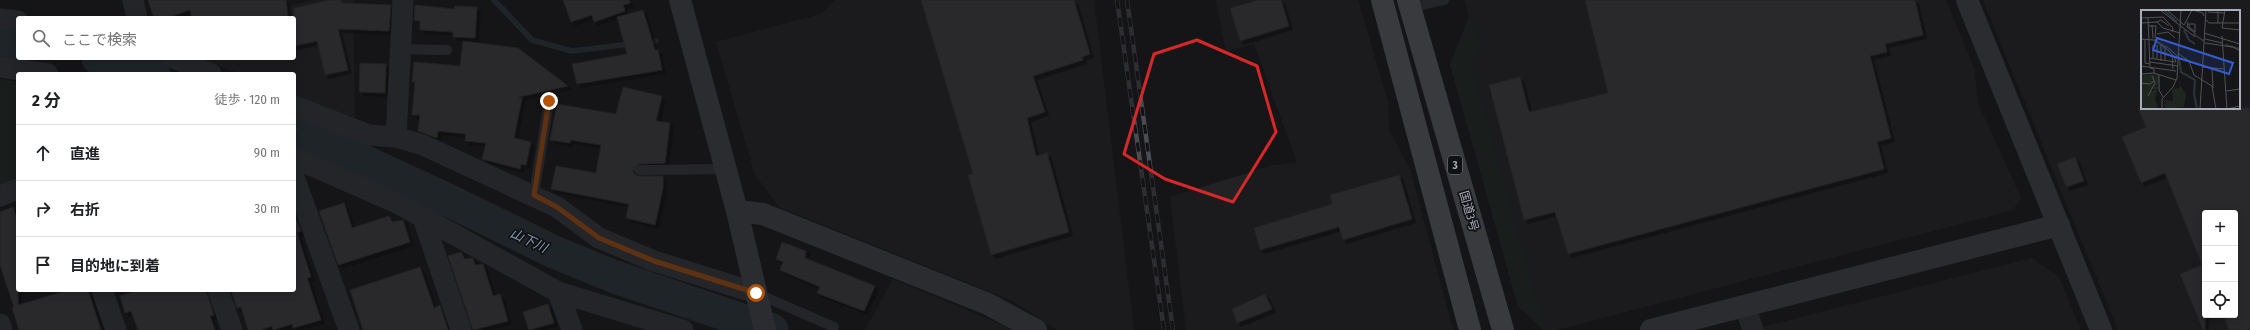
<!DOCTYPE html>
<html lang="ja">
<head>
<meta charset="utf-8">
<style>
  :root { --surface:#fff; --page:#f2f2f2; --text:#202124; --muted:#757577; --line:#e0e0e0 }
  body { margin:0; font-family:"Fira Sans Condensed","Noto Sans JP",sans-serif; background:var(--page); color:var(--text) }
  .controls { position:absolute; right:12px; bottom:12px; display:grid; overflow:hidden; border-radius:4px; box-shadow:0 2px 10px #0003 }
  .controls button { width:36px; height:36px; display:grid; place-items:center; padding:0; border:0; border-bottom:1px solid var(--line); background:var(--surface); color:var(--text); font:20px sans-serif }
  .stop { position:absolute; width:12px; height:12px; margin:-9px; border:3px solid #b45309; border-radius:50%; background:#fff }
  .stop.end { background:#b45309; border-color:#fff; box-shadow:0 1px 4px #0008 }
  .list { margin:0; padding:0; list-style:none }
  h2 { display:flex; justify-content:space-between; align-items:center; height:52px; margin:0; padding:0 16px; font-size:17px }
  h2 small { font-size:13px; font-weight:400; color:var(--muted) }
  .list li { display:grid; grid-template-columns:26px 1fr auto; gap:12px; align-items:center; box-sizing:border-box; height:56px; padding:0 16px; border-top:1px solid var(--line) }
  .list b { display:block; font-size:15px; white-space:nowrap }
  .list em { font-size:13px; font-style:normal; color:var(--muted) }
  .icon { flex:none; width:22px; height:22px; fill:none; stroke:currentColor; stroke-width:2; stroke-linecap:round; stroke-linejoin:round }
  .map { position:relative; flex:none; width:2250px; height:330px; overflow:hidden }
  .search { position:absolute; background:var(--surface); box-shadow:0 2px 10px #0003; left:16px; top:16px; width:280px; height:44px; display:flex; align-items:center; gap:10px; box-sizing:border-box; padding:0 14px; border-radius:4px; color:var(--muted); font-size:15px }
  .panel { position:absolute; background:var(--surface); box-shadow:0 2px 10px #0003; left:16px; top:72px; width:280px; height:220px; border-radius:4px }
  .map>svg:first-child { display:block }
  .built { fill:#222225; fill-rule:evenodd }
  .green { fill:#1e261f }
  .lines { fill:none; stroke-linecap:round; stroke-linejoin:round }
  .stream { stroke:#2c353c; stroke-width:5.5 }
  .river { stroke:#2c353c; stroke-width:33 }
  .building { fill:#404145; stroke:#303034; filter:url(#shadow) }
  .path { stroke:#3d3f44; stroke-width:2.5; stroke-dasharray:2 3; stroke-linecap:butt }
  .lane { stroke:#37383d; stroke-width:10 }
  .street { stroke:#37383d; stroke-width:21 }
  .secondary { stroke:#45474d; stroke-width:22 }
  .highway { stroke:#63666e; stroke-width:22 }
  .rail-casing { stroke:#4a4c52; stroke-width:4.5 }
  .rail { stroke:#111113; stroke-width:3; stroke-dasharray:9; stroke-linecap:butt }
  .route { stroke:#b45309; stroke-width:5 }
  .marked { fill:none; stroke:#d62828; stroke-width:3; stroke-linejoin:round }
  .labels { text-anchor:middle; stroke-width:3.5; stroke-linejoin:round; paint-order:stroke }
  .shield { fill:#111113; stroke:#7b7e86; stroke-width:1 }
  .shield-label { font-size:11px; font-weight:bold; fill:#a8adb8 }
  .street-label { font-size:12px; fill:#a8adb8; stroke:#111113 }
  .water-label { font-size:13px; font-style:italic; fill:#7f9bb3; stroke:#111113 }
  .inset-river { fill:none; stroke:#2c353c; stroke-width:2 }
  .inset-road { fill:none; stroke:#505258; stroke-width:1 }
  .view { fill:#325cd3; fill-opacity:0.15; stroke:#325cd3; stroke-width:2 }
  .inset-edge { fill:none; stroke:#a8adb8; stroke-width:2 }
</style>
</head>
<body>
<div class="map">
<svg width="2250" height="330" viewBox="0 0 2250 330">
  <defs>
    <filter id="shadow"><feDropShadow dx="3.5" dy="3.5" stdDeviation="0" flood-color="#0009"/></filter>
  </defs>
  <rect width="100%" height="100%" fill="#161618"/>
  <path class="built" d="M314,0H353L355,120L294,96V74H240L200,58H294V18H235Z
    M835,0H1094L1134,330H1057L1013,301L779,207L755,175L716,42L821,14Z
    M1216,0H1358L1388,102L1389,130L1410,169L1453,330H1186L1170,197L1270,166L1297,162L1254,44L1226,51Z
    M1465,0H1946L1974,68L1978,103L2021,198L2013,210L1557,330H1543L1518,306L1450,64L1469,18Z
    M1983,0H2250V330H2118ZM2142,11H2239V108H2142ZM2205,213H2235V315H2205Z
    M2032,258L2059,277L2081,330H1751Z
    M893,279L1014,330H865Z"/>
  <path class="green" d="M1469,17L1481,43L1471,65L1545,330L1518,306L1450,64Z
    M0,79L18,82V180L0,187Z"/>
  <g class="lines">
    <path class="stream" d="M494,0L532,40L572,51L630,44
      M645,43L656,41"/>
    <path class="river" d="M0,40L18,42
      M98,58L154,74
      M294,129L450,201L554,252L615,277L772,330"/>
  </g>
  <path class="building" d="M148,0H286L288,18H192L190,10L166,18H154Z
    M330,0H341L342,3L391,5L389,31L338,29L348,70L325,75L317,41L294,46V8Z
    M563,0H629L630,3L623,5L625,11L594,22L592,15L571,22Z
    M921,0H1074L1090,54L1082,57L1083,60L1033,76L1045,112L1027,118L1036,156L1047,153L1069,232L991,255L968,175L973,174Z
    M1259,0H1281L1289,26L1240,41L1230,8Z
    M1585,0H1915L1923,35L1885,44L1887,52L1870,56L1891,138L1877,142L1884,169L1568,254L1555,212L1524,220L1489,85L1520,77L1529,112L1608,93Z
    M415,5L454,9L455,6L477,7L475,38L453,37V32L420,30V21L414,20Z
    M643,10L655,50H658L662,70L577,84L572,64L627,54L617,17Z
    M463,41L518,48L568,86L519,97L522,98L514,138L531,142L526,165L521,164L520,169L482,159L486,143L465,141L466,134L438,131L437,138L418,131L420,115H412L415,82H412L414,62L460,66Z
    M360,63L386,64L385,93L359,92Z
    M623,87L662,96L656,121L670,123L665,163L639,164L633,170L634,174L639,176H663V188L655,225L626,218L629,204L551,189L556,166L596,173L601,145L571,140L570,143L550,140L557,104L616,114Z
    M2138,108H2250V330H2229L2223,315H2235V213H2205V330H2203L2180,274L2202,265L2165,173L2141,183L2122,137L2146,127Z
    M2075,157L2084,181L2066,187L2057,164Z
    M1399,175L1412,219L1343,240L1339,227L1260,250L1254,228L1332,204L1330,195Z
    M344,203L352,228L389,216L392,222L403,220L410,242L338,265L319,211Z
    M13,207L18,223V305L69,290H88L101,330H19L12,308L14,307L0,265V212Z
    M294,219H296L301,231L294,234Z
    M297,233L311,277L307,278L321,320L293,328L292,324L273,330L272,326L261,330H248L241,307L237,308L231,290H294V234Z
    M782,242L806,251L805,258L875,286L864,311L817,293L820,287L780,270L783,262L776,259Z
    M461,252L465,259L473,258L475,265L483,264L493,296L500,294L508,321L473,330L448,256Z
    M420,267L434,308L440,305L448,330H363L350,290Z
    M138,290H206L214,315L210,316L215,330H138L131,311L125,313L120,296Z
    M1265,294L1272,309L1237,323L1232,309Z
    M548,304L554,323L529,330L523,312Z"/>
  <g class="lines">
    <path class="path" d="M294,134L297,127"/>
    <path class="lane" d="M1410,8L1444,0
      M400,49L447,50
      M639,170L726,169
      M534,195L549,101
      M756,293L834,327"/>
    <path class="street" d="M133,0L137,18
      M0,19L18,21
      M174,58L211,74
      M0,67L48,74
      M294,106L369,135L396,137L423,145L557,207L599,238L654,261L756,293
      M396,137L403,0
      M294,158L399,204L558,292L572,330
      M294,177L349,330
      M0,196L18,189
      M423,218L461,330
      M102,290L116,330
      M218,290L232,330
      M558,292L683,330
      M1745,307L1753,330
      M0,324L2,330"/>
    <path class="secondary" d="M680,0L737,211L765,330
      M1967,0L2101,330
      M737,211L763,214L988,304L1036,330
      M1651,330L2059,225"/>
    <path class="highway" d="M1382,0L1470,330
      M1408,0L1503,330"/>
    <defs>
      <path id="rail" d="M1117,0L1164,330
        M1127,0L1173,330"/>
    </defs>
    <use href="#rail" class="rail-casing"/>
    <use href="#rail" class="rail"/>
  </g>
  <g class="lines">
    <path class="route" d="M549,101L534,195L557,207L599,238L654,261L756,293"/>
  </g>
  <path d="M0 0H2250V330H0ZM1197,40L1257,66L1276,132L1233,202L1165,179L1124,154L1154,54Z" fill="#161618" fill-opacity=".55" fill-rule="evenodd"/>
  <path class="marked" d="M1197,40L1257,66L1276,132L1233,202L1165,179L1124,154L1154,54Z"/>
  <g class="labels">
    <rect class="shield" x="1448" y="156" width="14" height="18" rx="3"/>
    <g class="shield-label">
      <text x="1455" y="169">3</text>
    </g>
    <g class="street-label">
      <text transform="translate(1469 211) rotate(74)" y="4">国道3号</text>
    </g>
    <g class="water-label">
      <text transform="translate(529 240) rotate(25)" y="5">山下川</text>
    </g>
  </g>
  <g transform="translate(2141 10)">
    <rect width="99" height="99" fill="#161618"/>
    <path d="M14,64L18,66V70L17,75H14L10,81L14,80L12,78L14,75L17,76L14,90L18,99H0V65ZM38,74L45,84L43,97L24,99V96H21L26,92H22L23,90L32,91L31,79L39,78Z" fill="#1e261f"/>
    <path class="inset-river" d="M23,0L36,12M43,20L48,30L54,34M52,24L63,31M12,29L25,37M84,35L99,39M38,48L40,62L54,70L53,84L56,99"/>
    <path class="inset-road" d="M19,0L54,27M26,0L43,15L51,0M52,0L62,3L63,6M77,0V13M84,0L81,18L99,20M67,2L84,3M0,8L22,7L32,18L31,22M7,8L9,58L13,59V63M65,10L68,13H99M16,12L20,10L28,16M47,12L46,17L55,24M0,13L16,12L22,18L39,23M48,14H54V22L48,17ZM11,15L12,28M7,16H15L14,28M63,23L99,34M16,24L27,22L34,28M81,26L86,99M0,29L13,30L27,40L31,44L32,59M4,29V53L9,54M64,29L81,33M64,33L92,37L99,41M12,35V49M16,35V49M20,35V51M25,36L40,49M24,37V50M38,44L48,51L53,65L71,76L75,99M8,48L35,52L33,46M9,52L37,56M0,56L35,61M62,57L83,59M71,58L72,78M0,64L13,63L35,70M18,65V80L22,87M0,73L9,74L13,71M85,81L99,79M7,86L14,73L11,66M21,99V89L32,77L36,68L40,0M59,99L65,0M86,99L99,96"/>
    <path class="view" d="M16,28L92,53L88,64L12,40Z"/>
    <rect width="99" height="99" class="inset-edge"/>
  </g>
</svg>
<div class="controls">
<button>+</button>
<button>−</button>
<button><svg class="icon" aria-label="locate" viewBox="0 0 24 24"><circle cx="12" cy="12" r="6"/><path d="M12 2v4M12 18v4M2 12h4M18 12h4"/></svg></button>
</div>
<div class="stop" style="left:756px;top:293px"></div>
<div class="stop end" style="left:549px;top:101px"></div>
<div class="search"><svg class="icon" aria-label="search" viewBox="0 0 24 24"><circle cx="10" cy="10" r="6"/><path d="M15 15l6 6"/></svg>ここで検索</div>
<section class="panel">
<h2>2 分<small>徒歩 · 120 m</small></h2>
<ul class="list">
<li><svg class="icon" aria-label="ahead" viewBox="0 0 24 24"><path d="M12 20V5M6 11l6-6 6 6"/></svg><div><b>直進</b></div><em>90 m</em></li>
<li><svg class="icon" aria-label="right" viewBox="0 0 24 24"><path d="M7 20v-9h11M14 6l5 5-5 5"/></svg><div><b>右折</b></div><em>30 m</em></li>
<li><svg class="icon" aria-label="arrive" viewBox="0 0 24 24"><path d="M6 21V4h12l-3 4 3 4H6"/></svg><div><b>目的地に到着</b></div></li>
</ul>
</section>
</div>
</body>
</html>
